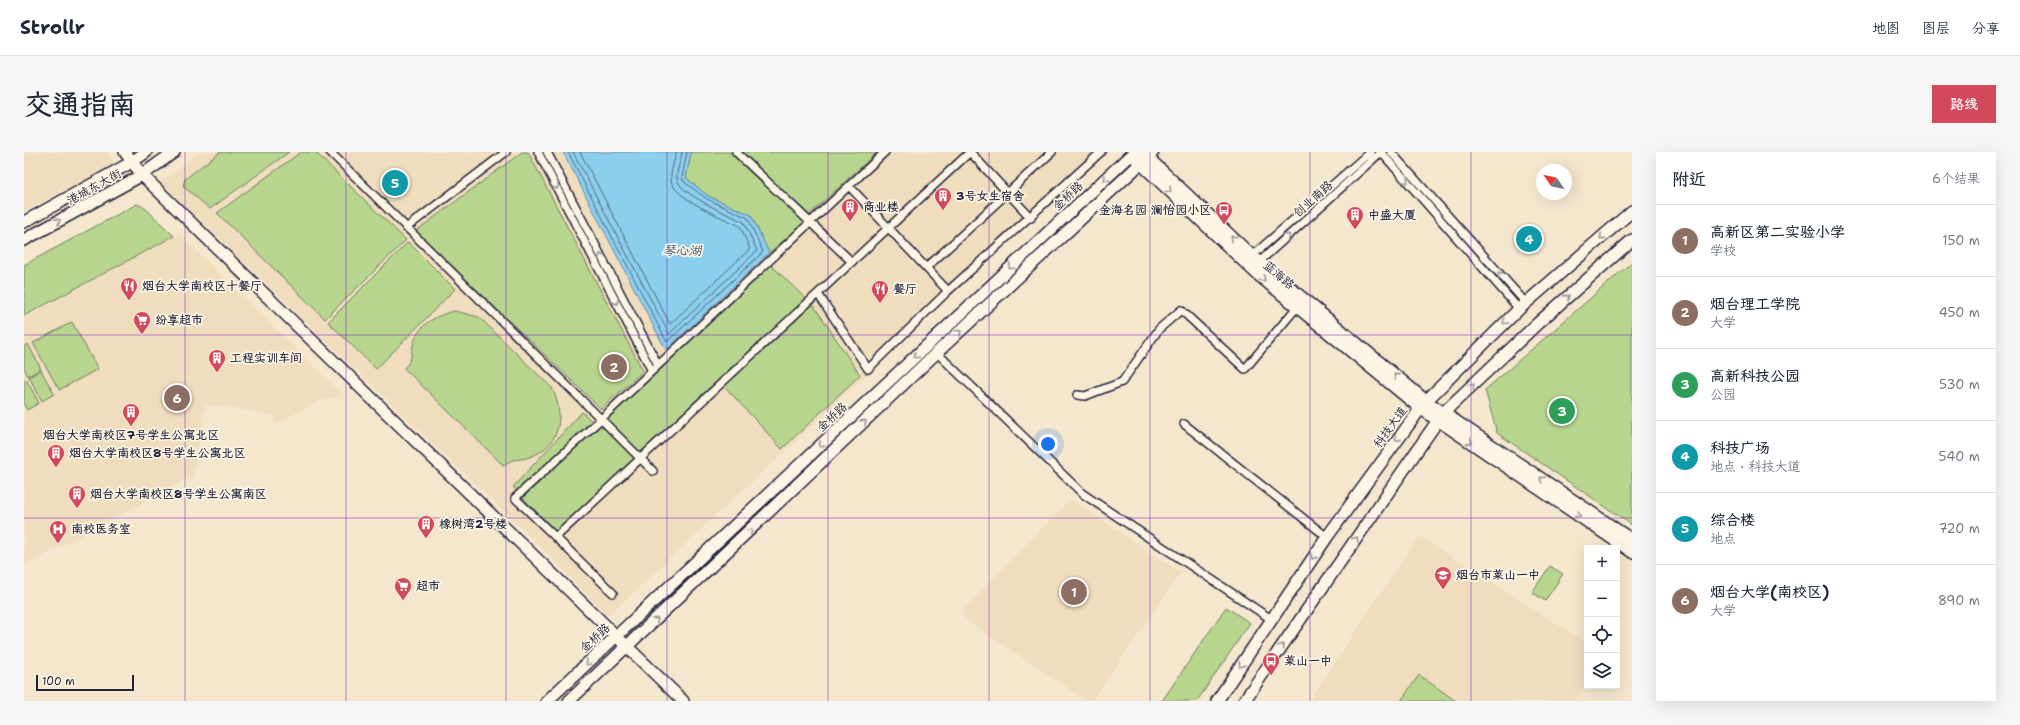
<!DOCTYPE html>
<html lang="zh">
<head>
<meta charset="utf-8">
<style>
  :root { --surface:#fff; --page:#f6f6f7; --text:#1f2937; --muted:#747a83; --line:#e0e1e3; --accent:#d1495b }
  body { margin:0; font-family:"Shantell Sans","LXGW WenKai TC",sans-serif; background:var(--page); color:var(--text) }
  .controls { position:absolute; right:12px; bottom:12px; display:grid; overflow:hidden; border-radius:0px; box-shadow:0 4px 16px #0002 }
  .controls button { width:36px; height:36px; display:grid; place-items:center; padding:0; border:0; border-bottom:1px solid var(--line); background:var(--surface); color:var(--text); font:20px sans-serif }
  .compass { position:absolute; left:1512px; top:12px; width:36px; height:36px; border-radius:50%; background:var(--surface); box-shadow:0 4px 16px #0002; rotate:304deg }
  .scale { position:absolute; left:12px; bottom:10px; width:98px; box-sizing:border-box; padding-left:4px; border:2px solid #22223b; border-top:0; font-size:11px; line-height:14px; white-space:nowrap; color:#22223b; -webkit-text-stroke:3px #fcf5e5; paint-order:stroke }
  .you { position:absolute; left:1024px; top:292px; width:14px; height:14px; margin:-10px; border:3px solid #fff; border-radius:50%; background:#1a73e8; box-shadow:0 0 0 6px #1a73e833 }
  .badge { display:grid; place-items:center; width:26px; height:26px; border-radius:50%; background:var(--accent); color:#fff; font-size:13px; font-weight:700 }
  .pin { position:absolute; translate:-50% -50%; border:2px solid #fff; box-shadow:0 1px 4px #0006 }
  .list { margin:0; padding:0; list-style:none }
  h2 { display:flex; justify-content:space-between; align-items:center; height:52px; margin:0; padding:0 16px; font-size:17px }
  h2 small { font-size:13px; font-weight:400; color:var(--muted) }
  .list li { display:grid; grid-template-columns:26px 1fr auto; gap:12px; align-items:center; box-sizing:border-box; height:72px; padding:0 16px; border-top:1px solid var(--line) }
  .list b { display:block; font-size:15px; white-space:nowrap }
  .list p { margin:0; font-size:13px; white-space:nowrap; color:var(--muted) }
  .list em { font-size:13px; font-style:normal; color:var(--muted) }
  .icon { flex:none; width:22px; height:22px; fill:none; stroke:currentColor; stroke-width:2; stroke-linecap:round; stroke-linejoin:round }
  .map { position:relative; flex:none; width:1608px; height:549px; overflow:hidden; border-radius:0px }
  header { display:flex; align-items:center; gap:24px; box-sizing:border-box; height:56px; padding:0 20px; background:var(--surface); border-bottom:1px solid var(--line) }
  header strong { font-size:19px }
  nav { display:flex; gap:22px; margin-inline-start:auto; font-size:14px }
  .intro { display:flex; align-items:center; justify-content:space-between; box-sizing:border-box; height:96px; padding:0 24px }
  h1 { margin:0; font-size:28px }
  .button { padding:10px 18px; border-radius:0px; background:var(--accent); color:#fff; font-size:14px; font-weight:700 }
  main { display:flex; gap:24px; padding:0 24px }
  aside { flex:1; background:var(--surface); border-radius:0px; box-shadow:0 4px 16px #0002 }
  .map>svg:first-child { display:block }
  .built { fill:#f0ddbe }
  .green { fill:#b8d58d; stroke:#6d7c64 }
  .water { fill:#8ccfed; stroke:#628aa6 }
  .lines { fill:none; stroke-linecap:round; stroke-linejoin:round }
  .shore { stroke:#4c6782; stroke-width:1 }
  .street-casing { stroke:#22223b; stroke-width:10 }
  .secondary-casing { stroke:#22223b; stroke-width:14 }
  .street { stroke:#fcf5e5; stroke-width:7 }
  .secondary { stroke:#fcf5e5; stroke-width:11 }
  .oneway { stroke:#9a9698 }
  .grid { fill:none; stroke:#7b2cbf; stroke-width:1; stroke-opacity:0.55 }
  .labels { text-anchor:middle; stroke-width:3.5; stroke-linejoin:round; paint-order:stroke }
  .street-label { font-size:12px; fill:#22223b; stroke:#fcf5e5 }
  .poi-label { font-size:12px; font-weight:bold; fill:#22223b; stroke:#fcf5e5; text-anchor:start }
  .water-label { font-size:13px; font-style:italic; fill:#425670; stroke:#fcf5e5 }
</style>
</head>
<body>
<header>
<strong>Strollr</strong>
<nav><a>地图</a><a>图层</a><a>分享</a></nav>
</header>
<div class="intro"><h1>交通指南</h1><a class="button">路线</a></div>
<main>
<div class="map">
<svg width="1608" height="549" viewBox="0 0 1608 549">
  <rect width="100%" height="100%" fill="#f5e7ce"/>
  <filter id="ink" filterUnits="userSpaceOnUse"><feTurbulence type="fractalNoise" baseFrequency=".025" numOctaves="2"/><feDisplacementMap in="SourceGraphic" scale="8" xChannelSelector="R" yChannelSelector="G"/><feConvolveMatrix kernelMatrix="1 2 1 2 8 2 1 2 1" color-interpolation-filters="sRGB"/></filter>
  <g filter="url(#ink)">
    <path class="built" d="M0,0H83L91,12L0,59Z
      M176,0H1081L584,464L522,400L136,30Z
      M155,82L319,243L293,250L250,273L251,263L181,252L169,329L161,328L0,414V166Z
      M1046,347L1157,421L1068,549H1063L942,468L937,460Z
      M1395,384L1563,491V531L1551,549H1285Z"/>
    <path class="green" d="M196,0H265L186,57L159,34L161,27Z
      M277,0H291L382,88L301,167L193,61Z
      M498,0H504L619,219L577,257L392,79Z
      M667,0H707L781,70L745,101L727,63L684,44L662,26Z
      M718,0H853L785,63Z
      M113,52L120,55L150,84L0,164V113Z
      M384,90L431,137L352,217L304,170Z
      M1608,110V373L1473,281L1461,238Z
      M747,113L783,148L617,302L583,267Z
      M788,151L836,223L758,297L700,234Z
      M431,159L455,165L528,236C542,264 536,297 502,306C491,309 489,305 480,314L380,216C390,206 386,202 390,190C396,171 413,163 431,159Z
      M48,170L74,217L35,238L9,191Z
      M4,192L17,217L4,224L0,216V194Z
      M17,218L30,242L18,249L5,225Z
      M2,227L15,251L3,258L0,253V228Z
      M558,260L568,269L493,339L489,335Z
      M578,270L613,307L533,380L499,346Z
      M1526,414L1539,422L1521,449L1508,440Z
      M1202,455L1226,471L1173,549H1138Z
      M1395,523L1432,549H1377Z"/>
    <path class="water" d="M539,0H667L662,26L684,44L727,63L745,101L642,198Z"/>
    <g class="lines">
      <path class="shore" d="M544,0L643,190L739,100L724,66L683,47L659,29L658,25L663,0
        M549,0L645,182L733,99L720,70C706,63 656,43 653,27C652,20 657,8 658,0
        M556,0L646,172L726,97L716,74C700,66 650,47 647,28C646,19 651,9 652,0"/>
      <defs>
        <path id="street" d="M306,0L577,267L861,0
          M514,0L628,219
          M523,0L634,213
          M712,0L828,110
          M946,0L1007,66
          M1357,0L1495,157
          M1367,0L1502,151
          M825,34L924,139
          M382,76L482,0
          M1228,104L1346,0
          M1235,110L1357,0
          M902,116L1028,0
          M794,142L844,217L924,139L1077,0
          M911,199L1059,342L1247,467
          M1053,243L1061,244L1098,230L1135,177L1157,158L1221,217L1273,155
          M1160,272L1303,385
          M532,385L946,0
          M589,441L491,346L577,267L629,319"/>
        <path id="secondary" d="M101,0L118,23L659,549
          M1118,0L1228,104L1402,249L1608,388
          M1111,6L1232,121L1396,256L1608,400
          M0,70L108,10L122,0
          M0,88L118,23L150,0
          M523,549L1110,0
          M545,549L907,206L1129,0
          M1193,549L1303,385L1402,249L1495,157L1608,59
          M1220,549L1419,261L1514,171L1608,88"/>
      </defs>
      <use href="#street" class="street-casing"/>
      <use href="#secondary" class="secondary-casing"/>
      <use href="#street" class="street"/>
      <use href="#secondary" class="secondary"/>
    </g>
    <defs><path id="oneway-chevron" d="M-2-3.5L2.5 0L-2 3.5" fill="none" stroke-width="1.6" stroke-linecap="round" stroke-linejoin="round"/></defs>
    <g class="oneway">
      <use href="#oneway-chevron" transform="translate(1082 27) rotate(137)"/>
      <use href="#oneway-chevron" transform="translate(1382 29) rotate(49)"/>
      <use href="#oneway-chevron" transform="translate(532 35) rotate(63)"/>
      <use href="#oneway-chevron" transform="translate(1145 38) rotate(43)"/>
      <use href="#oneway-chevron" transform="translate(34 69) rotate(-29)"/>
      <use href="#oneway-chevron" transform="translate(1264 84) rotate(-42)"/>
      <use href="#oneway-chevron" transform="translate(1578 85) rotate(139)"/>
      <use href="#oneway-chevron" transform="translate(1209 86) rotate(-137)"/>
      <use href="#oneway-chevron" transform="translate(577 104) rotate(-117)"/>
      <use href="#oneway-chevron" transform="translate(987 115) rotate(137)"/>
      <use href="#oneway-chevron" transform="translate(1476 122) rotate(-132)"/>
      <use href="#oneway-chevron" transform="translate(1239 127) rotate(40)"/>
      <use href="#oneway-chevron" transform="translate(1543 145) rotate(-41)"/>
      <use href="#oneway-chevron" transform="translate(592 150) rotate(63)"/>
      <use href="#oneway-chevron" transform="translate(1481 170) rotate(135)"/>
      <use href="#oneway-chevron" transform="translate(935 180) rotate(-43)"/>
      <use href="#oneway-chevron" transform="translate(892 204) rotate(137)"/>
      <use href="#oneway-chevron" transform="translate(1372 224) rotate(-140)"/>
      <use href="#oneway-chevron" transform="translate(1448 234) rotate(-44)"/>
      <use href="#oneway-chevron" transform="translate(840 270) rotate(-44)"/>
      <use href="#oneway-chevron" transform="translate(1373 287) rotate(125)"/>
      <use href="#oneway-chevron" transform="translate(1446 290) rotate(34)"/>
      <use href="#oneway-chevron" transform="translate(797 293) rotate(137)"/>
      <use href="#oneway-chevron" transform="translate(1518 327) rotate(-146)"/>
      <use href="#oneway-chevron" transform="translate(1554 363) rotate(34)"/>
      <use href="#oneway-chevron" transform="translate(726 379) rotate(-44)"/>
      <use href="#oneway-chevron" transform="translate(1332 387) rotate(-56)"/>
      <use href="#oneway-chevron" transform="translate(1289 405) rotate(125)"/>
      <use href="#oneway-chevron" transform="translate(632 468) rotate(-44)"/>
      <use href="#oneway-chevron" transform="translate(1258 494) rotate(-56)"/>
      <use href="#oneway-chevron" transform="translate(564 511) rotate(137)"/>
      <use href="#oneway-chevron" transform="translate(1217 513) rotate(123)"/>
    </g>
  </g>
  <path class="grid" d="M161,0V549M322,0V549M482,0V549M643,0V549M804,0V549M965,0V549M1126,0V549M1286,0V549M1447,0V549M0,183H1608M0,366H1608"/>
  <defs>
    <symbol id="building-pin" viewBox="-11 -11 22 30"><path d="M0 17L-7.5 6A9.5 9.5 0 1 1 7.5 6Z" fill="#d1495b" stroke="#fcf5e5"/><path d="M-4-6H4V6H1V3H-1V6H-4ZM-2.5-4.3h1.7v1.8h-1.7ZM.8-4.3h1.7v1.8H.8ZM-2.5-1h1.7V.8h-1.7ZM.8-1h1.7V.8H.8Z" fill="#fff"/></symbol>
    <symbol id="bus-pin" viewBox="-11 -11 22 30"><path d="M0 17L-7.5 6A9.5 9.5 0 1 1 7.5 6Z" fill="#d1495b" stroke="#fcf5e5"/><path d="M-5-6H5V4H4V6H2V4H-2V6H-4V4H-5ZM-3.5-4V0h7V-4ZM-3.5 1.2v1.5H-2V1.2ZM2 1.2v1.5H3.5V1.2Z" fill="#fff"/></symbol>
    <symbol id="restaurant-pin" viewBox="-11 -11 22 30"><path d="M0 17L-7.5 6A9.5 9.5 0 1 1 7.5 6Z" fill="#d1495b" stroke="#fcf5e5"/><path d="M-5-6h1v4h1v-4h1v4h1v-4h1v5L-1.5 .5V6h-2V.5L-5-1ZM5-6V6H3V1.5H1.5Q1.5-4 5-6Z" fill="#fff"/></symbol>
    <symbol id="supermarket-pin" viewBox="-11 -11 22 30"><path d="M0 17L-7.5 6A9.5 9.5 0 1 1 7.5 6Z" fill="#d1495b" stroke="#fcf5e5"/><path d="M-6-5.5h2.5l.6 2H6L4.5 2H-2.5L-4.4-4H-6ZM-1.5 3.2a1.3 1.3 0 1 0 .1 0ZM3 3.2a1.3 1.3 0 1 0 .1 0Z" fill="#fff"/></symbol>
    <symbol id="hospital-pin" viewBox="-11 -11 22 30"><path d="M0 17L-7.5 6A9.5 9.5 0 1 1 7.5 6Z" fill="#d1495b" stroke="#fcf5e5"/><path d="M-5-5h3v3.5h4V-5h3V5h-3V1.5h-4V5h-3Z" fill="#fff"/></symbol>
    <symbol id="school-pin" viewBox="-11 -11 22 30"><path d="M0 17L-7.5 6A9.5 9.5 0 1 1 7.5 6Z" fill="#d1495b" stroke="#fcf5e5"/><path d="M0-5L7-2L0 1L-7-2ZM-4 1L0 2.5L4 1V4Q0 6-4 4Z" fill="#fff"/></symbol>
  </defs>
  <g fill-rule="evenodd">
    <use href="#building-pin" x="909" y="34" width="20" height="27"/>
    <use href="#building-pin" x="816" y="45" width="20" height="27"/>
    <use href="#bus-pin" x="1190" y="48" width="20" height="27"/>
    <use href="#building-pin" x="1321" y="53" width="20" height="27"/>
    <use href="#restaurant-pin" x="95" y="124" width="20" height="27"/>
    <use href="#restaurant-pin" x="846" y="127" width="20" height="27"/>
    <use href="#supermarket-pin" x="108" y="158" width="20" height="27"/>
    <use href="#building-pin" x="183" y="196" width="20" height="27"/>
    <use href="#building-pin" x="97" y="250" width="20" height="27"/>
    <use href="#building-pin" x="22" y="291" width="20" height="27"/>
    <use href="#building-pin" x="43" y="332" width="20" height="27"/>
    <use href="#building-pin" x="392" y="362" width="20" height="27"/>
    <use href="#hospital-pin" x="24" y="367" width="20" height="27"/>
    <use href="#school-pin" x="1409" y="413" width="20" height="27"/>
    <use href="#supermarket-pin" x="369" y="424" width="20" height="27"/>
    <use href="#bus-pin" x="1237" y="499" width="20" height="27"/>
  </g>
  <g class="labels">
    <g class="street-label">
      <text transform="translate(70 35) rotate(-29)" y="4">港城东大街</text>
      <text transform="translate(1044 44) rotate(-43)" y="4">金桥路</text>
      <text transform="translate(1289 47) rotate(-42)" y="4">创业南路</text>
      <text transform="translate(1255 123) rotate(40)" y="4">蓝海路</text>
      <text transform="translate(808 265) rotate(-43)" y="4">金桥路</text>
      <text transform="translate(1366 275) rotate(-54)" y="4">科技大道</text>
      <text transform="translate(571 486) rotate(-43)" y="4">金桥路</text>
    </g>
    <g class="poi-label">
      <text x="932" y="48">3号女生宿舍</text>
      <text x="839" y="59">商业楼</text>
      <text x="1187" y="62" text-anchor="end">金海名园 澜怡园小区</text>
      <text x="1344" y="67">中盛大厦</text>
      <text x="118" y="138">烟台大学南校区十餐厅</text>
      <text x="869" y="141">餐厅</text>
      <text x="131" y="172">纷享超市</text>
      <text x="206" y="210">工程实训车间</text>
      <text x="107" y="287" text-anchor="middle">烟台大学南校区7号学生公寓北区</text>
      <text x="45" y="305">烟台大学南校区8号学生公寓北区</text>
      <text x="66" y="346">烟台大学南校区8号学生公寓南区</text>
      <text x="415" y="376">橡树湾2号楼</text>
      <text x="47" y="381">南校医务室</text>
      <text x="1432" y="427">烟台市莱山一中</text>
      <text x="392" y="438">超市</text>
      <text x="1260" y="513">莱山一中</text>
    </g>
    <g class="water-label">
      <text x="658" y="103">琴心湖</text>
    </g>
  </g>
</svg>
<div class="controls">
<button>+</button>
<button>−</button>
<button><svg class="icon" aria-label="locate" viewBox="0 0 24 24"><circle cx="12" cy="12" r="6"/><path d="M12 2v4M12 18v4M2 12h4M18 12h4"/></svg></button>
<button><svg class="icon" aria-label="layers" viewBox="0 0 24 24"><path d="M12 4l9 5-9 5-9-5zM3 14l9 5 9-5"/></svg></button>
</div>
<svg class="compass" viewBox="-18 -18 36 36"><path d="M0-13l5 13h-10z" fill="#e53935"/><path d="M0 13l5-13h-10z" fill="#747a83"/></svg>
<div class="scale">100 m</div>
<div class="you"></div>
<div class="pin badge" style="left:1050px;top:440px;background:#8d6e63">1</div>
<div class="pin badge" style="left:590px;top:215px;background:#8d6e63">2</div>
<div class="pin badge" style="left:1538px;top:259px;background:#2e9e5b">3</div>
<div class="pin badge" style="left:1505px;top:87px;background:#0f9aa8">4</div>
<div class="pin badge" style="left:371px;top:31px;background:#0f9aa8">5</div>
<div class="pin badge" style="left:153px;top:246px;background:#8d6e63">6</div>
</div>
<aside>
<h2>附近<small>6个结果</small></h2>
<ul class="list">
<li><span class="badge" style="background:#8d6e63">1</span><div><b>高新区第二实验小学</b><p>学校</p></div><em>150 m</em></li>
<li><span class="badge" style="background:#8d6e63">2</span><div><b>烟台理工学院</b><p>大学</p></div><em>450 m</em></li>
<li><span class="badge" style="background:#2e9e5b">3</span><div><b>高新科技公园</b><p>公园</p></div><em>530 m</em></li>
<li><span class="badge" style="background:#0f9aa8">4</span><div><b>科技广场</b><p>地点 · 科技大道</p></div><em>540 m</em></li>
<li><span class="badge" style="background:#0f9aa8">5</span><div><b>综合楼</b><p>地点</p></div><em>720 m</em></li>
<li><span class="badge" style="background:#8d6e63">6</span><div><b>烟台大学(南校区)</b><p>大学</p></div><em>890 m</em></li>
</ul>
</aside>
</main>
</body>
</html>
